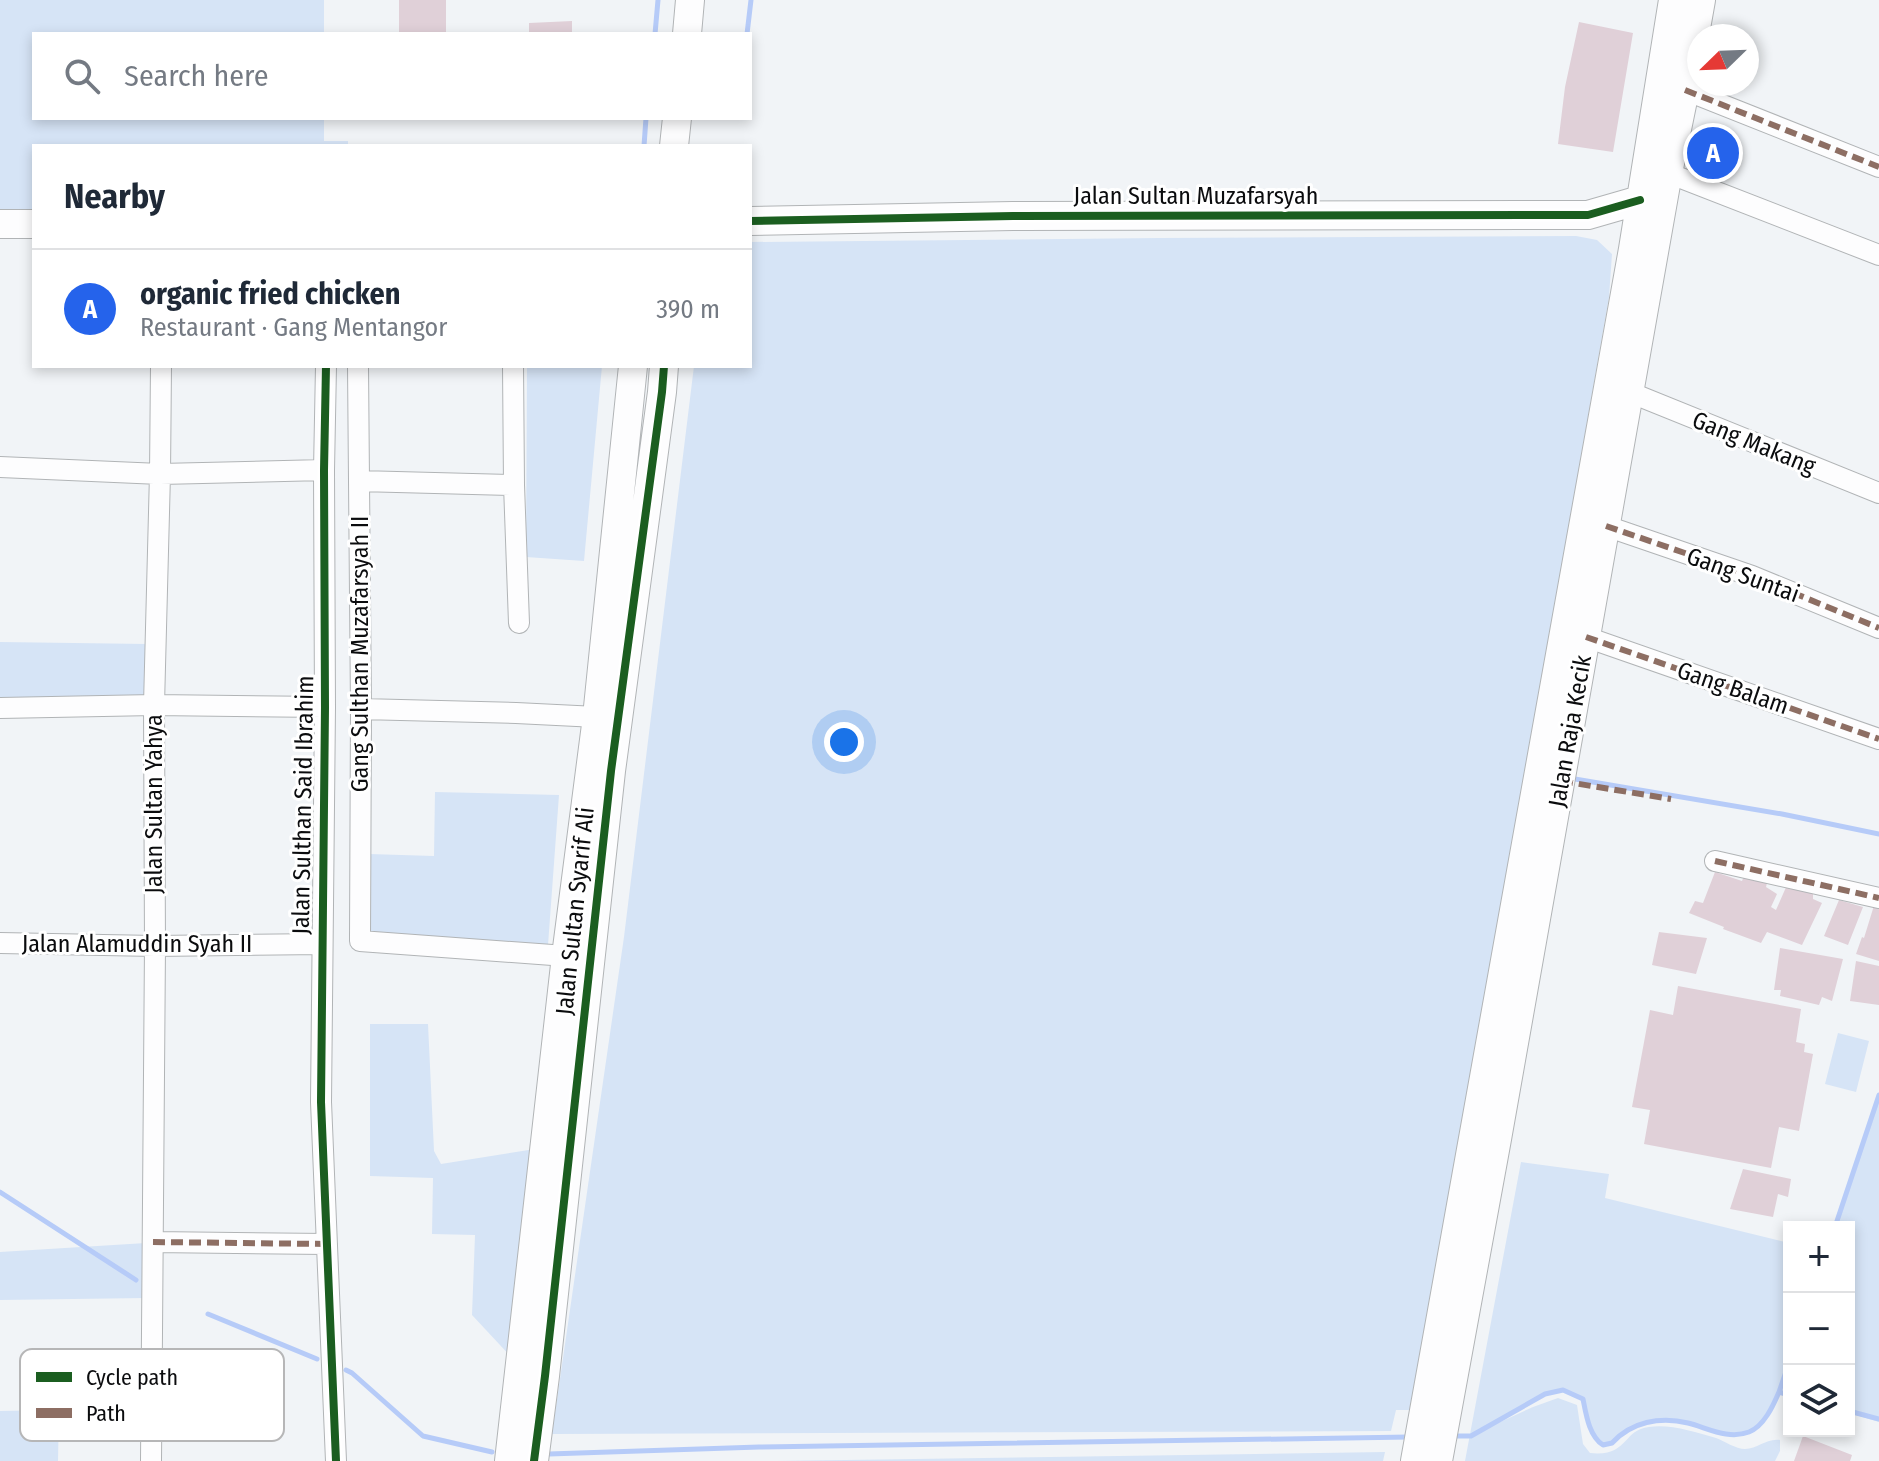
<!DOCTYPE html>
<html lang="en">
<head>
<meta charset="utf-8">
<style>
  :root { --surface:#fff; --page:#f6f6f7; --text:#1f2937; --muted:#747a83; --line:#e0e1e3; --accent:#2563eb }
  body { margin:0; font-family:"Fira Sans Condensed",sans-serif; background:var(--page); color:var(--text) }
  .controls { position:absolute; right:24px; bottom:24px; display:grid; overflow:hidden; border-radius:0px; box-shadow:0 4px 12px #0003 }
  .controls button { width:72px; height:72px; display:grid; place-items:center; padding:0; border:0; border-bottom:2px solid var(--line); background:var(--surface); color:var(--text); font:40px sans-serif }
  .compass { position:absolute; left:1687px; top:24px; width:72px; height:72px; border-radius:50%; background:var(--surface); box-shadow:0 4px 12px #0003; rotate:247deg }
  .you { position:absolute; left:844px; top:742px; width:28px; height:28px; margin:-20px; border:6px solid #fff; border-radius:50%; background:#1a73e8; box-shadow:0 0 0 12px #1a73e833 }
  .badge { display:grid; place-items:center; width:52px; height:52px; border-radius:50%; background:var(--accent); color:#fff; font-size:26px; font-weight:700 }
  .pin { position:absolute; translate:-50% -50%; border:4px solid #fff; box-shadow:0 2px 8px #0006 }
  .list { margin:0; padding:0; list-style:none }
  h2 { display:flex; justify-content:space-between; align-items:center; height:104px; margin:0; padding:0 32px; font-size:34px }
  h2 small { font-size:26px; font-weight:400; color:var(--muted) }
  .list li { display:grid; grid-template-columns:52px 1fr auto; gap:24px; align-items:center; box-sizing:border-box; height:120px; padding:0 32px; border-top:2px solid var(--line) }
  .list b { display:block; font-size:30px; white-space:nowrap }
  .list p { margin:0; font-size:26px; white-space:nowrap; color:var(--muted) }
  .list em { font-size:26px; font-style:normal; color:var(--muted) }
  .icon { flex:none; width:44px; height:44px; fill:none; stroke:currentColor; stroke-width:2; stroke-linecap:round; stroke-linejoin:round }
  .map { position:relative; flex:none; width:1879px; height:1461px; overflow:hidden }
  .search { position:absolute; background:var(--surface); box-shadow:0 4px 12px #0003; left:32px; top:32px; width:720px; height:88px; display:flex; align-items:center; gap:20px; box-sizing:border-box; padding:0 28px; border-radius:0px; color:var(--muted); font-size:30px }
  .panel { position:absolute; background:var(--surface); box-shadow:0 4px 12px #0003; left:32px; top:144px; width:720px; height:224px; border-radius:0px }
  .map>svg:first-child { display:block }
  .green { fill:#d6e4f6 }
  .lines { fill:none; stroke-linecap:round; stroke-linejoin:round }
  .stream { stroke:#b6cbf8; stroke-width:5 }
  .building { fill:#e0d0d8 }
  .street-casing { stroke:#b1b4b6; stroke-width:22 }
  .secondary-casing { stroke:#b1b4b6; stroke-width:30 }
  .street { stroke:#fdfdfe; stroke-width:20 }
  .secondary { stroke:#fdfdfe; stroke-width:28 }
  .quiet { stroke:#8d6e63; stroke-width:6; stroke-dasharray:12 6; stroke-linecap:butt }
  .cycleway-casing { stroke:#fff; stroke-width:13 }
  .cycleway { stroke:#1b5e20; stroke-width:8 }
  .labels { text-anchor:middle; stroke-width:6; stroke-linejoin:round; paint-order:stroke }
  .street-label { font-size:24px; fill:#0b0c0e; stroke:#fff }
  .key { fill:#fff; stroke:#b6b6b7; stroke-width:2 }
  .key-label { font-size:22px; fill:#0b0c0e }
</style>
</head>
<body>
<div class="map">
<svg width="1879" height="1461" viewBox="0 0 1879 1461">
  <rect width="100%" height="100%" fill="#f1f4f7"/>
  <path class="green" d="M0,0H324V34H34V118H324V141H348V146H34V212H0Z
    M1576,236L1597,240L1612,254L1609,297L1497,935L1412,1410H1396L1391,1431L552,1434L624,937L694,366H750V242L1159,238Z
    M527,366H602L584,561L526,557Z
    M0,642L147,644V699L0,697Z
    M435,792L559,795L548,945L368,935L369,854L434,856Z
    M370,1024H428L434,1151L441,1164L535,1149L512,1358L472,1315L475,1235L432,1234L433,1178L370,1176Z
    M1838,1033L1869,1041L1856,1092L1825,1084Z
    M1879,1095V1422L1849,1413V1227H1835Z
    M1521,1162L1609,1174L1605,1198L1789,1243V1395L1779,1392C1773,1406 1764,1426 1749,1432C1736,1437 1725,1432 1712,1429C1676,1419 1640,1412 1612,1443L1603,1445C1589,1436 1586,1414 1583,1399L1563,1390L1545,1394L1487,1428L1533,1407L1558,1398L1577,1405L1583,1444L1590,1453C1629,1457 1622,1430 1649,1427C1670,1424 1695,1432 1716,1438C1724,1441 1736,1449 1745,1449C1758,1449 1766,1438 1780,1440V1451L1775,1461H1465Z
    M146,1243V1298L0,1300V1252Z
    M59,1359H145L143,1411L59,1410L58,1461H0V1411L59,1410Z
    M1385,1452L1383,1461H776Z"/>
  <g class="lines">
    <path class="stream" d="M655,34L658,0
      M747,34L751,0
      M644,146L646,118
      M1575,779L1782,814L1879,834
      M0,1192L136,1280
      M1835,1227L1879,1095
      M208,1314L317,1359
      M346,1370L352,1373L423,1436L492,1452
      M1779,1392L1789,1363
      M1849,1411L1879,1419
      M1451,1436H1471L1545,1394L1563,1390L1583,1399C1586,1414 1589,1436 1603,1445L1612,1443C1631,1422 1660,1416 1688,1423C1708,1428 1728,1440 1749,1432C1764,1426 1773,1406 1779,1392L1789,1395
      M549,1454L759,1447L1409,1437"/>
  </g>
  <path class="building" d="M399,0H446V34H399Z
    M572,21V34H529V23Z
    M1579,22L1633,33L1613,152L1558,144L1565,87Z
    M1715,872L1742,881L1744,876L1767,883L1766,887L1777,894L1771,907L1776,910L1787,885L1813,891V899L1822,903L1802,945L1767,932L1761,943L1723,929L1724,927L1689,913L1695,901L1703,903Z
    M1876,899L1879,900V961L1856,954L1862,937L1864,938Z
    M1839,900L1863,907L1848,945L1824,936Z
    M1659,932L1707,938L1696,974L1652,965Z
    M1780,948L1843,959L1832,1001L1822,997L1819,1005L1780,996L1781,990H1774Z
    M1856,961L1879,966V1005L1850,1001Z
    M1678,986L1801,1009L1796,1042L1805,1044L1804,1052L1813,1054L1799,1131L1779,1127L1771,1168L1644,1144L1650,1110L1632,1107L1650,1010L1673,1015Z
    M1743,1169L1791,1179L1788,1197L1778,1194L1773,1217L1730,1209Z
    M1803,1436L1852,1455L1850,1461H1794Z"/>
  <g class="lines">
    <defs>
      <path id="street" d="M1685,90L1879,167
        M1668,173L1879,255
        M326,366L324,470L325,707L321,1102L336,1461
        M358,366L361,709L360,941L566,956
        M513,366L514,485L519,623
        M1629,392L1879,493
        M0,467L160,474L324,470
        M359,481L514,485
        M1606,526L1752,576L1879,628
        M1586,637L1879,739
        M0,708L154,705L325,707
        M361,709L516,713L597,717
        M1715,861L1879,898
        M0,943L155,946L322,944
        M153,1242L327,1244
        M151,1461L155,946L154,705L160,474L161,366"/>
      <path id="secondary" d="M687,34L690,0
        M674,146L677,118
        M750,221L1013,216L1588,215L1640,200
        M0,224H34
        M509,1461L566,956L597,717L633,366
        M534,1461L545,1376L611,771L662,392L664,366
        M1415,1461L1633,249L1673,0
        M1438,1461L1497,1139L1668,173L1685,90L1701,0"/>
    </defs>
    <use href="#street" class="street-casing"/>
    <use href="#secondary" class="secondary-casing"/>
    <use href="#street" class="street"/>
    <use href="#secondary" class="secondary"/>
    <path class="quiet" d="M1685,90L1879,167
      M1606,526L1752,576L1879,628
      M1586,637L1879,739
      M1561,781L1671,799
      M1715,861L1879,898
      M153,1242L327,1244"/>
    <defs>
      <path id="cycleway" d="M750,221L1013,216L1588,215L1640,200
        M326,366L324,470L325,707L321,1102L336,1461
        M534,1461L545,1376L611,771L662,392L664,366"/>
    </defs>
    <use href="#cycleway" class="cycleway-casing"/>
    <use href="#cycleway" class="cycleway"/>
  </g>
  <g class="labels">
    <g class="street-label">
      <text x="1196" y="204">Jalan Sultan Muzafarsyah</text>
      <text transform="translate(1754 443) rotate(22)" y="8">Gang Makang</text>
      <text transform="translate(1743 575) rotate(20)" y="8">Gang Suntai</text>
      <text transform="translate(360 654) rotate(-90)" y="8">Gang Sulthan Muzafarsyah II</text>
      <text transform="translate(1733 688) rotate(19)" y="8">Gang Balam</text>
      <text transform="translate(1570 731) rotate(-80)" y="8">Jalan Raja Kecik</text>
      <text transform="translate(154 804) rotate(-90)" y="8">Jalan Sultan Yahya</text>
      <text transform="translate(303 805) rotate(-89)" y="8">Jalan Sulthan Said Ibrahim</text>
      <text transform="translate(575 911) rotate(-84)" y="8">Jalan Sultan Syarif Ali</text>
      <text x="137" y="952">Jalan Alamuddin Syah II</text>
    </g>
  </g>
  <rect x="20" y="1349" width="264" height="92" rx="12" class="key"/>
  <rect x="36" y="1372" width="36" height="10" fill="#1b5e20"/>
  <rect x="36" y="1408" width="36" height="10" fill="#8d6e63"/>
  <g class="key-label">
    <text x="86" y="1385">Cycle path</text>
    <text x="86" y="1421">Path</text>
  </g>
</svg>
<div class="controls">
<button>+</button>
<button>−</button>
<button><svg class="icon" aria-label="layers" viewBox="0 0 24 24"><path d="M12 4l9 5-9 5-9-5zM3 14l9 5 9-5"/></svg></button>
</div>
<svg class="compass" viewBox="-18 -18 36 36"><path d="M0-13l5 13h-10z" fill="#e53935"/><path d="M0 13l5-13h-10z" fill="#747a83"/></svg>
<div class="you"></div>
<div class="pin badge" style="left:1713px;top:153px">A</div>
<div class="search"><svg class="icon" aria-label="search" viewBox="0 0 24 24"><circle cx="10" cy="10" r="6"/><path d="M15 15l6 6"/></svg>Search here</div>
<section class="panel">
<h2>Nearby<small></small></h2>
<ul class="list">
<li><span class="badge">A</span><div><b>organic fried chicken</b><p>Restaurant · Gang Mentangor</p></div><em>390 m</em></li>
</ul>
</section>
</div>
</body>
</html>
